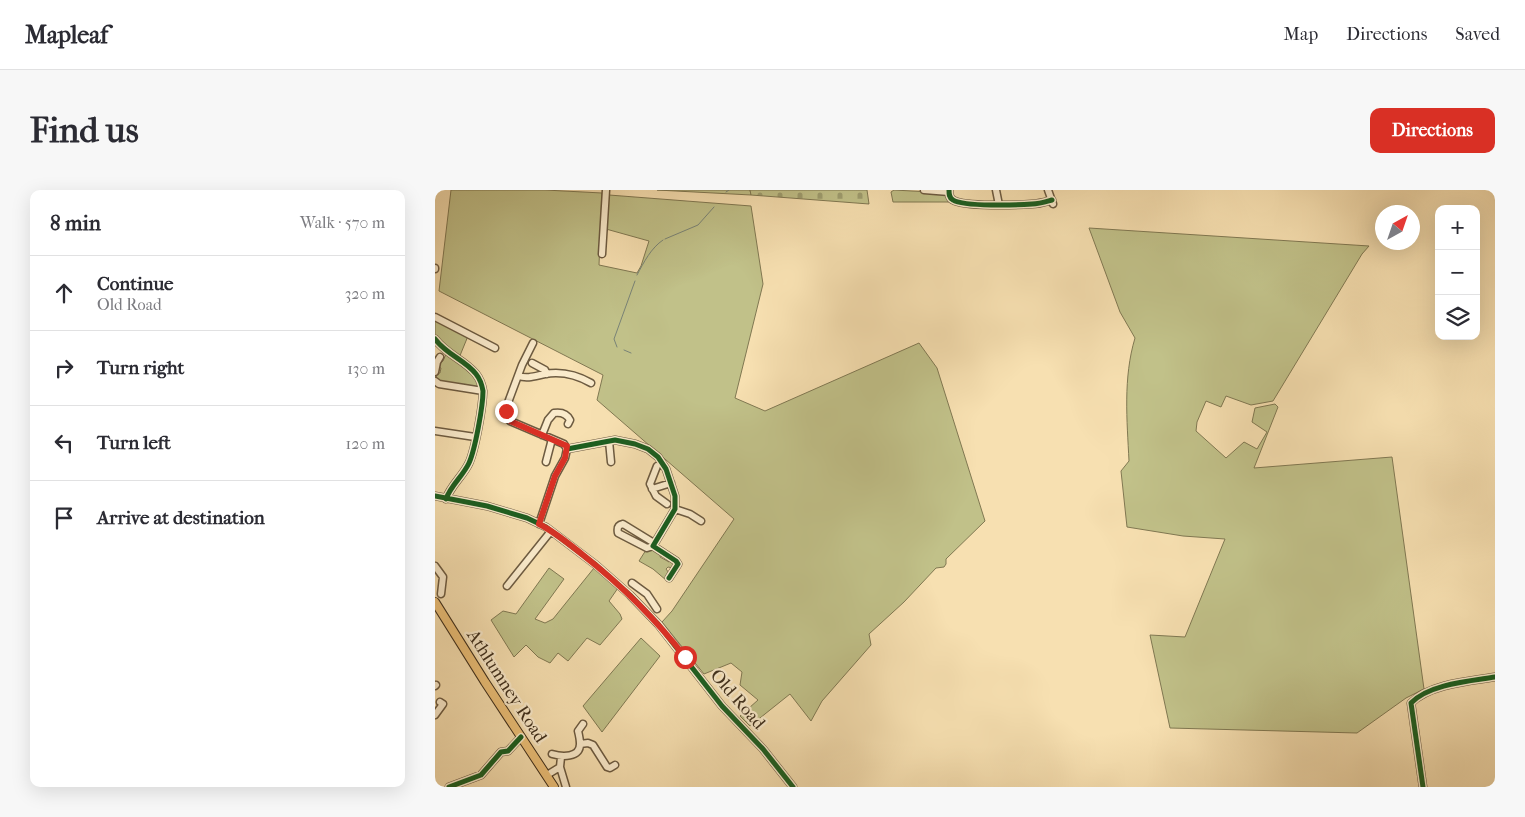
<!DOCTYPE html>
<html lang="en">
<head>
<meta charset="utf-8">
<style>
  :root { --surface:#fff; --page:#f7f7f7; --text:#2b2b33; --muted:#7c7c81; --line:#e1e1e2; --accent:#d93025 }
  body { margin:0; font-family:"IM FELL French Canon",serif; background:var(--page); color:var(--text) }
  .controls { position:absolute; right:15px; top:15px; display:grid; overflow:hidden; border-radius:10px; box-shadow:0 5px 20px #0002 }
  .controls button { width:45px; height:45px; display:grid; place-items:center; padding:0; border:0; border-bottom:1px solid var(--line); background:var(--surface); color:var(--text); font:25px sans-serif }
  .compass { position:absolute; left:940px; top:15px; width:45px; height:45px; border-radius:50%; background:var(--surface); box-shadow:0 5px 20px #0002; rotate:40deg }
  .stop { position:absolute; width:15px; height:15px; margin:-11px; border:4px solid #d93025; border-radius:50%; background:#fff }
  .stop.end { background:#d93025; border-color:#fff; box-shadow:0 1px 5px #0008 }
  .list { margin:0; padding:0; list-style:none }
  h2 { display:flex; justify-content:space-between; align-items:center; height:65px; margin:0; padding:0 20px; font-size:21px }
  h2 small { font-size:16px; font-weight:400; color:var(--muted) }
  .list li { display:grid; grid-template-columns:32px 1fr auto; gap:15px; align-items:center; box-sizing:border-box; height:75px; padding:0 20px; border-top:1px solid var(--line) }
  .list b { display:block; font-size:19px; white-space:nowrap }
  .list p { margin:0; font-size:16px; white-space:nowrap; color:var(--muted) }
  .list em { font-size:16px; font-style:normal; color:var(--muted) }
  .icon { flex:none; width:28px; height:28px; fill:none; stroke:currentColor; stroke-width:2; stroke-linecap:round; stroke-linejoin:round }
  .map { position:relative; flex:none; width:1060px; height:597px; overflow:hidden; border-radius:10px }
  header { display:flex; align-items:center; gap:30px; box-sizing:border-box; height:70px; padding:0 25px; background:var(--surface); border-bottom:1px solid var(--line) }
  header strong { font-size:24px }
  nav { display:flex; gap:28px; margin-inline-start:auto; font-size:18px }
  .intro { display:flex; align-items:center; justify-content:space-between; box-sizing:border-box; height:120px; padding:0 30px }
  h1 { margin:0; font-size:35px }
  .button { padding:12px 22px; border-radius:10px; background:var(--accent); color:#fff; font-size:18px; font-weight:700 }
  main { display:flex; gap:30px; padding:0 30px }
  aside { flex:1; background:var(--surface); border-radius:10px; box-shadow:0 5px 20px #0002 }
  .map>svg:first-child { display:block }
  .green { fill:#c1c189; stroke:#807852 }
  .cemetery { fill:url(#cemetery-stones); stroke:#807852 }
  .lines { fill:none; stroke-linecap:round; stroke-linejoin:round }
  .stream { stroke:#798377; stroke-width:1 }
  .minor-casing { stroke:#6d5b41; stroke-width:9 }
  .major-casing { stroke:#3f2f1c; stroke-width:10 }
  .minor { stroke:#faebcc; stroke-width:6 }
  .major { stroke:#ecc078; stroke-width:8 }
  .cycleway-casing { stroke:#faebcc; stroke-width:8 }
  .cycleway { stroke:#1b5e20; stroke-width:5 }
  .route { stroke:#d93025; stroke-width:6 }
  .labels { text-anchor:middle; stroke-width:4.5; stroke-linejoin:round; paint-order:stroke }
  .street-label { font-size:18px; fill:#3f2f1c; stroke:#faebcc }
</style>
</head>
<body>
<header>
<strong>Mapleaf</strong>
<nav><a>Map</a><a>Directions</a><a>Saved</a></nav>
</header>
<div class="intro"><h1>Find us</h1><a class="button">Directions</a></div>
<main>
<aside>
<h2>8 min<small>Walk · 570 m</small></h2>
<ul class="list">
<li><svg class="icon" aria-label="ahead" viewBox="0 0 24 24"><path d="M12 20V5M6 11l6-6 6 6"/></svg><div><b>Continue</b><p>Old Road</p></div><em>320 m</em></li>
<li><svg class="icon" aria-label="right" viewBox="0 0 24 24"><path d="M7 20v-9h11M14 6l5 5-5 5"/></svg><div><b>Turn right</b></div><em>130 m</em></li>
<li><svg class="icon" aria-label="left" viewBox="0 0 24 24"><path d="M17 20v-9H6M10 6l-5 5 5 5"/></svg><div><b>Turn left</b></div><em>120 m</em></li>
<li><svg class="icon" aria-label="arrive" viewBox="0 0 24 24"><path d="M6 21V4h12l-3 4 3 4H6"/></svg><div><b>Arrive at destination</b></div></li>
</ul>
</aside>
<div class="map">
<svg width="1060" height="597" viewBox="0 0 1060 597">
  <defs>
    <pattern id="cemetery-stones" width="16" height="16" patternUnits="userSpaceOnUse" patternTransform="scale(1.25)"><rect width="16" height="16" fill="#c1c189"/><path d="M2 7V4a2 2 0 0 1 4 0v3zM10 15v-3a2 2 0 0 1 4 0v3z" fill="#9e9d6f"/></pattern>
  </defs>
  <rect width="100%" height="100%" fill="#f7e0b1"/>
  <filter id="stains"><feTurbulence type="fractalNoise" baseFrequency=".004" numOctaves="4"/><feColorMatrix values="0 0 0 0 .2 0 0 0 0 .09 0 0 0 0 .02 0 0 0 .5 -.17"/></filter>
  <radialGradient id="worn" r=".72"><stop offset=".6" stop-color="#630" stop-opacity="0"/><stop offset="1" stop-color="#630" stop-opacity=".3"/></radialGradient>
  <path class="green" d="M16,0H110L167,3L164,75L202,83L206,76L214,51L171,39L174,5L316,16L328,94L300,208L330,221L484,153L502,178L550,331L511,369V374L509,377L501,378L469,412L434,444L436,455L387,511L376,531L355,504L315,536L305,526L323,510L305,495L307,482L296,473L269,484L227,432L237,421L299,329L162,210L168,185L4,101Z
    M222,0H315L316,5Z
    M459,0L513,3L517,11L513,12H458L456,2Z
    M654,38L934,56L927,64L838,211L816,215L791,206L786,217L771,211L762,232L761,241L791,268L809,252L822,259L832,242L817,232L820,218L840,214L843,217L819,278L957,267L989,499L971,508L922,543L735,538L715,445L750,447L790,349L748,346L692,337L686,281L694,271C692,230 688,188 700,148L685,122Z
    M0,129L33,146L24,168L10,157L0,146Z
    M11,164C27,175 38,178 44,197L4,191L1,189L2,183H5L6,178L3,177L4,174L8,171Z
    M216,359L226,364L225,367L234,372L237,368L240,371L238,378L233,377L231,379L234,383L231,390L218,379L204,371L211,360Z
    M114,378L129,389L100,429L110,433L118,429L159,378L183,398L174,411L185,424L187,429L165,455L152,448L133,471L123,463L115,473L103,467L91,455L79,467L56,430L68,421L81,424Z
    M206,448L225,466L167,542L148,516Z"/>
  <path class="cemetery" d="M315,0H432L434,14L316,5Z"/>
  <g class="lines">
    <path class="stream" d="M291,2L294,0
      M230,49L263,35L279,17
      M202,85C209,72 216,58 228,50
      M182,157L179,149L200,91
      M189,160L196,163"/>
    <defs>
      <path id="minor" d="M489,0L514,2
        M514,0C514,4 514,8 518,10C529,17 583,15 597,14C604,14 610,12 617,10
        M561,0L564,15
        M613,0L618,14
        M167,64L171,0
        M0,78V79
        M0,127L60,158
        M0,149C12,165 30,170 41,184C45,189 47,195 48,201C48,216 40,260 34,273C28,286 16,295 11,309
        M98,153L87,175L71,218L72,225L75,231L129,254L132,259L130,268L120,286L104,334
        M97,173L110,180L112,184
        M0,182L2,172L5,167
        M83,186C93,189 100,186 110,184C127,181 142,185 156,193
        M0,191L4,194L48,201
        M0,241L40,247
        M107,245L113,230L119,223C126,222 132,224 135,230L133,234
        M174,251L176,272
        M132,259L180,250L200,254L213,259L223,267L231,279L240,306V319L218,356L241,371L243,374L234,388
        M111,272L117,249
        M222,276L215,294L221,306L232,314
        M217,299L236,293
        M0,306L52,316L92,328L111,337L161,375L195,405L223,434L287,516L328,559L358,597
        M240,319L255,324L266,331
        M218,356L212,358L183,343C182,338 183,335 188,334L219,353
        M0,376L8,387L6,404
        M197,393L212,404L222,419
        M72,396L116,341
        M0,496L1,495
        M0,525L8,514L5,512
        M145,554L153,553L158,555L172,577L175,578L180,575
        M117,564C127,567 145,568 145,554C145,550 144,545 143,541L148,534
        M125,577L131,597
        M112,585L125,577L126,567
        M14,597L46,585L66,562L73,561L86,547
        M988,597L976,513C994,494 1035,491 1060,487"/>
      <path id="major" d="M0,412L50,492L119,597"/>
    </defs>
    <use href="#minor" class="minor-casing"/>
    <use href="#major" class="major-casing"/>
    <use href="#minor" class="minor"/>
    <use href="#major" class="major"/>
    <defs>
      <path id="cycleway" d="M514,0C514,4 514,8 518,10C529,17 583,15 597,14C604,14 610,12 617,10
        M0,149C12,165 30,170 41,184C45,189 47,195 48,201C48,216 40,260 34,273C28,286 16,295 11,309
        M132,259L180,250L200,254L213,259L223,267L231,279L240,306V319L218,356L241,371L243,374L234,388
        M0,306L52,316L92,328L111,337L161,375L195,405L223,434L287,516L328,559L358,597
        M14,597L46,585L66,562L73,561L86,547
        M988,597L976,513C994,494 1035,491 1060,487"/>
    </defs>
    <use href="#cycleway" class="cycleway-casing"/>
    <use href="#cycleway" class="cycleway"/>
  </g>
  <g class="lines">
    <path class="route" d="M71,221L75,231L132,256L130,268L120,286L104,334C120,342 134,354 148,365C186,395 220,428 250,467"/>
  </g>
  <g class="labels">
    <g class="street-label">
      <text transform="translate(72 496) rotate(57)" y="6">Athlumney Road</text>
      <text transform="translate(303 509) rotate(49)" y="6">Old Road</text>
    </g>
  </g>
  <rect width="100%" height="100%" filter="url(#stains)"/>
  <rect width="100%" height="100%" fill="url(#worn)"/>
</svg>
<div class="controls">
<button>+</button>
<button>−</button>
<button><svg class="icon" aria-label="layers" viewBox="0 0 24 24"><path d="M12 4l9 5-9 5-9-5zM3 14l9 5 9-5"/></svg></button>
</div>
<svg class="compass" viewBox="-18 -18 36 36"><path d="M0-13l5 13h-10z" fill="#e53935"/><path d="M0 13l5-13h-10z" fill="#7c7c81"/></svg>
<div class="stop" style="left:250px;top:467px"></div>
<div class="stop end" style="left:71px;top:221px"></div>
</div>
</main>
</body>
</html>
